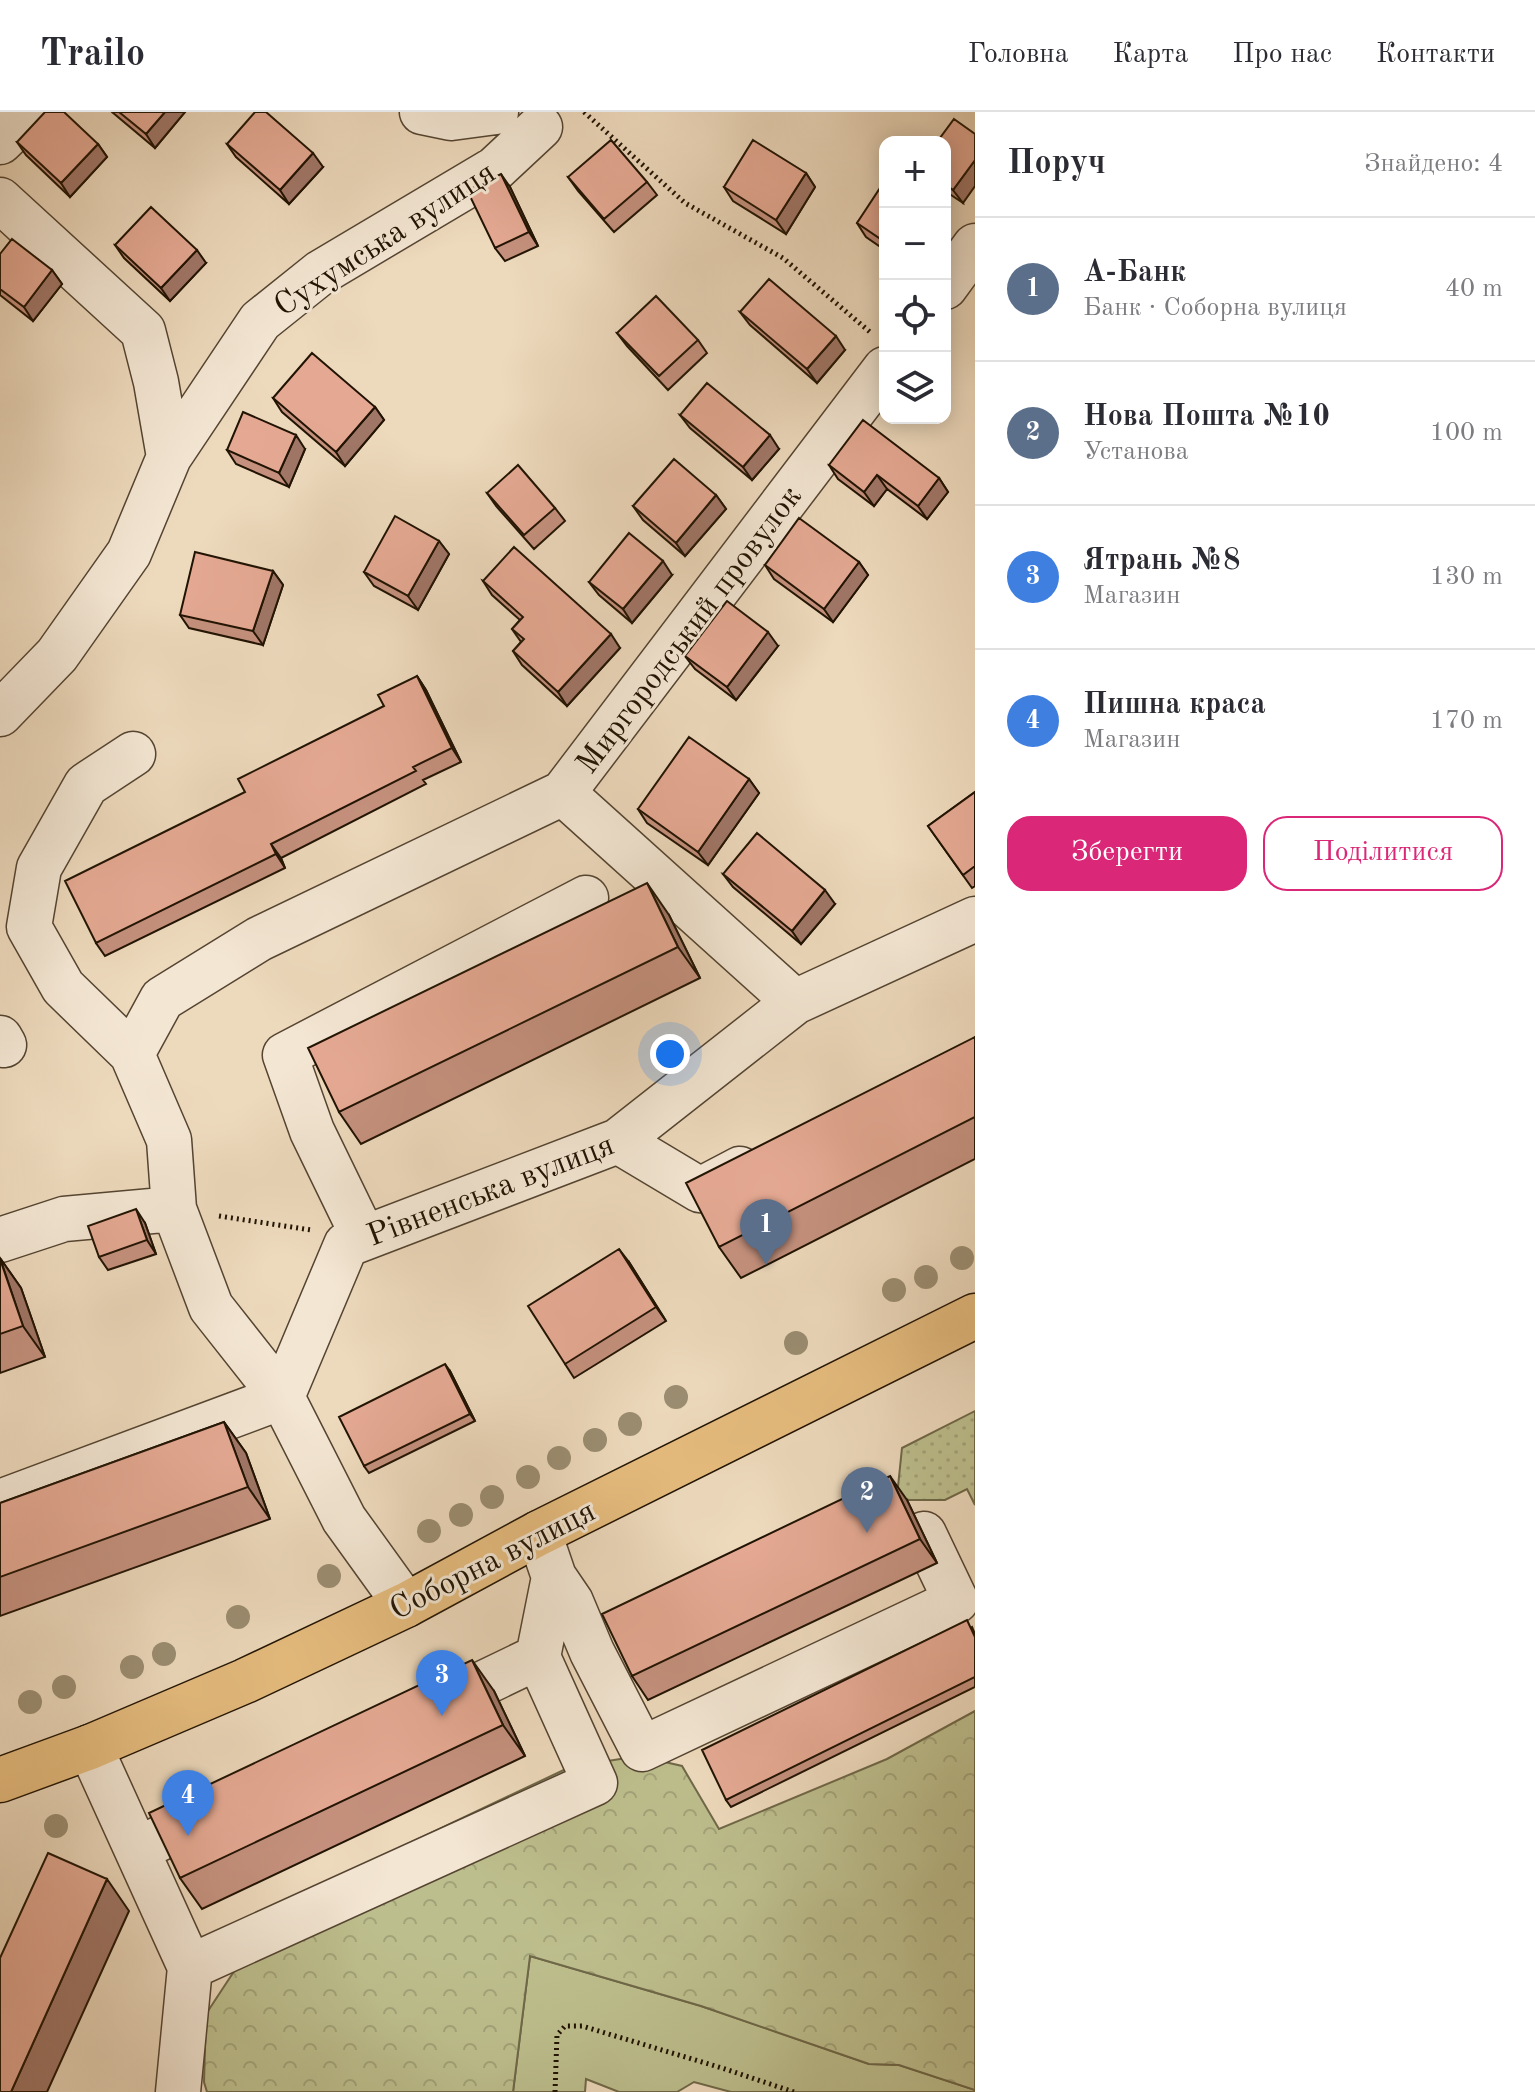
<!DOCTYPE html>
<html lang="uk">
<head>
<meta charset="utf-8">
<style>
  :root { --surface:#fff; --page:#f2f2f3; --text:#2b2b33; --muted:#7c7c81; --line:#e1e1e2; --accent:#db2777 }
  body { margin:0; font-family:"Old Standard TT",serif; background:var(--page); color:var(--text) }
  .controls { position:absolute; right:24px; top:24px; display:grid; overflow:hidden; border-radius:16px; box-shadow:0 4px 20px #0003 }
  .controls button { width:72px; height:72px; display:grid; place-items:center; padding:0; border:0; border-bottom:2px solid var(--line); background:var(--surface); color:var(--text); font:40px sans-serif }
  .you { position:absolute; left:670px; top:942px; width:28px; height:28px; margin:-20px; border:6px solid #fff; border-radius:50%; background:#1a73e8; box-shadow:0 0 0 12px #1a73e833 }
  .badge { display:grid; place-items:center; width:52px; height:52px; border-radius:50%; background:var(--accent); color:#fff; font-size:26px; font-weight:700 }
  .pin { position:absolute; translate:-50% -66px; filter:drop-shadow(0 2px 4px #0008) }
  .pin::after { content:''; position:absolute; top:42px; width:28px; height:24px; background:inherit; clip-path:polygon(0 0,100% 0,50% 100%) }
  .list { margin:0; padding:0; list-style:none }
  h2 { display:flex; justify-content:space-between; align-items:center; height:104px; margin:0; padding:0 32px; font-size:34px }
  h2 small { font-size:26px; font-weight:400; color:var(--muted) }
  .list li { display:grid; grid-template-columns:52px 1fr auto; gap:24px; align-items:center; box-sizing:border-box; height:144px; padding:0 32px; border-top:2px solid var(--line) }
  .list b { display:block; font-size:30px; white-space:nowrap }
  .list p { margin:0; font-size:26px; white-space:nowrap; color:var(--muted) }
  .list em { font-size:26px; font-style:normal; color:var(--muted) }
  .actions { display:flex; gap:16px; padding:24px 32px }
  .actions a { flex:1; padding:18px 0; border:2px solid var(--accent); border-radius:24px; text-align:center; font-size:28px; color:var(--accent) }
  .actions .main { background:var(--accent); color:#fff }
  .icon { flex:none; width:44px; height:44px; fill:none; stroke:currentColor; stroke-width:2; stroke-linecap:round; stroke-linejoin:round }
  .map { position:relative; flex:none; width:975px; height:1980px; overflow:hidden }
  header { display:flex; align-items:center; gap:48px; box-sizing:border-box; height:112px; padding:0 40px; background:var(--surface); border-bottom:2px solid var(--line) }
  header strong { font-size:38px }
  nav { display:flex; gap:44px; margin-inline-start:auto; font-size:28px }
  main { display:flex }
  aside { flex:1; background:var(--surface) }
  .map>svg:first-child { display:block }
  .green { fill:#bdbe8d; stroke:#6f6848; stroke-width:2 }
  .forest { fill:url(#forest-crowns); stroke:#6f6848; stroke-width:2 }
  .park { fill:url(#park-dots); stroke:#6f6848; stroke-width:2 }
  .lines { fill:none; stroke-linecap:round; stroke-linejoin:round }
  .minor-casing { stroke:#544431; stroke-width:47 }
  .major-casing { stroke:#211303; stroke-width:47 }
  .path { stroke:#211303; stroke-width:5; stroke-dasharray:2 4; stroke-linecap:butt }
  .minor { stroke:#f3e6d3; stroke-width:44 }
  .major { stroke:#e6bc7e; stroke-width:44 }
  .tree { fill:#9b8d71 }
  .wall { fill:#c5917e; stroke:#211303; stroke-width:2 }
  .shaded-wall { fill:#a07667; stroke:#211303; stroke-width:2 }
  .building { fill:#e5a993; stroke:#211303; stroke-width:2 }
  .labels { text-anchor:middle; stroke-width:6; stroke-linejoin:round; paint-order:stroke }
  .street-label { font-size:32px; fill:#211303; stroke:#f3e6d3 }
</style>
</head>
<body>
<header>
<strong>Trailo</strong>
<nav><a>Головна</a><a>Карта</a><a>Про нас</a><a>Контакти</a></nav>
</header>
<main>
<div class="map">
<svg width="975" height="1980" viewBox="0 0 975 1980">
  <defs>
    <pattern id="forest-crowns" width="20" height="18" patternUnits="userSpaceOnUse" patternTransform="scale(2)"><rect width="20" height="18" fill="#bdbe8d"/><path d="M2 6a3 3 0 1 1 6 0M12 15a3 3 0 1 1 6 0" fill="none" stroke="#a2a278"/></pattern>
    <pattern id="park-dots" width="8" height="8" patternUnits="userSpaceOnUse" patternTransform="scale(2)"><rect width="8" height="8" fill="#bdbe8d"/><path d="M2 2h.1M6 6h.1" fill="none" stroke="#a2a278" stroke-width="1.8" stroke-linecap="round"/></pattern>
  </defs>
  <rect width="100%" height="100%" fill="#edd9bc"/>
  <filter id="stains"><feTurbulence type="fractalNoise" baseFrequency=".0025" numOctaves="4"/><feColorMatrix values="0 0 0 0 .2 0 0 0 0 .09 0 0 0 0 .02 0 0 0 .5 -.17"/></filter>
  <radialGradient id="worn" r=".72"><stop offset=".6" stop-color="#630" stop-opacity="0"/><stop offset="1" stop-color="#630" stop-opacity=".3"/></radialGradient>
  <path class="green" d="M530,1844L701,1894L869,1952L899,1953L975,1978V1980H731L694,1970L677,1980H619L586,1967L585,1980H513Z"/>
  <path class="forest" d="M975,1599V1978L899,1953L869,1952L701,1894L530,1844L513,1980H207L204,1970L206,1902L277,1794L570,1655L639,1644L682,1654L719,1717L887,1647Z"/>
  <path class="park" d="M975,1299V1393L967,1377L945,1388H907L896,1394L902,1336Z"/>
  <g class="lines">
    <defs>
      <path id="minor" d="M422,0L451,6L496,0
        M0,30L31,0
        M0,88L143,219L156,270L169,345
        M945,175L975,134
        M0,602L57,543L129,441L169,345L260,209L320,161L495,57L540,15
        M133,642L86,673L39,756L29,815L63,875L132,942L169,1028L174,1097L211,1195L282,1285L344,1407L406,1493
        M563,681L795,890
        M0,926L4,933
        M132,942L162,887L259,827L563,681L885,257
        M618,1029L700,1078L740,1057
        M364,1126L312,1019L285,943L586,786
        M0,1128L64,1107L174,1097
        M282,1285L346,1133L618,1029L795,890L975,807
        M0,1390L282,1285
        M554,1465L571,1490L592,1540L642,1637L956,1489L924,1422
        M432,1596L538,1545
        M90,1635L190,1855L178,1980
        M138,1737L215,1700
        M190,1855L595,1671L538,1545L554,1465L539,1421"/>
      <path id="major" d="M0,1668L90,1635L245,1569L406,1493L539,1421L975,1204"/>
    </defs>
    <use href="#minor" class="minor-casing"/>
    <use href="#major" class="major-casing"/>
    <path class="path" d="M584,0L685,91L783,146L870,220
      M219,1104L311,1118
      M555,1980L557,1923L565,1914H582L722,1956L794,1980"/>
    <use href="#minor" class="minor"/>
    <use href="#major" class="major"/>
  </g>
  <g class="tree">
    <circle cx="962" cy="1146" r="12"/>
    <circle cx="926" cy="1165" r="12"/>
    <circle cx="894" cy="1178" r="12"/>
    <circle cx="796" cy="1231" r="12"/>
    <circle cx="676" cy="1285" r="12"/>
    <circle cx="630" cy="1312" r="12"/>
    <circle cx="595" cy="1328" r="12"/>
    <circle cx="559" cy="1346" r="12"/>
    <circle cx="528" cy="1365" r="12"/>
    <circle cx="492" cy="1385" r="12"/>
    <circle cx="461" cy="1403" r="12"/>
    <circle cx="429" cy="1419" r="12"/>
    <circle cx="329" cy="1464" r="12"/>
    <circle cx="238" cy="1505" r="12"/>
    <circle cx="164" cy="1542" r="12"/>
    <circle cx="132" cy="1555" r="12"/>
    <circle cx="64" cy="1575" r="12"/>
    <circle cx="30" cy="1590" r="12"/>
    <circle cx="56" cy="1714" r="12"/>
  </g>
  <path class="wall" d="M112,0H185L155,36Z
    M17,30L98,32L107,45L70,85L26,43Z
    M945,30L963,91L945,79Z
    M227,32L323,55L289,92L236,45Z
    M806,61L815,75L786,122L733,89L724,75Z
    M568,65L647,70L657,83L614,120L578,79Z
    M510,75L538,134L505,149L495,136Z
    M885,75V138L866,125L857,111Z
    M115,133L206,151L170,189L124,146Z
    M0,142L52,158L62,172L33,209L0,183Z
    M740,200L845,238L817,271L750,213Z
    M617,221L698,228L707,241L668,278L627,234Z
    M273,286L375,295L384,308L345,354L282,300Z
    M680,303L779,337L752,368L690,316Z
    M305,337L289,375L236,352L227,338Z
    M829,353L939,366L948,380L927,407L887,377L874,394L838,367Z
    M487,381L555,396L565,409L534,437L496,394Z
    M716,383L726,397L685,444L643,408L633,394Z
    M439,429L449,442L418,498L374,474L364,460Z
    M859,450L868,463L833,510L774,467L765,453Z
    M273,459L283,473L263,533L189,516L180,503Z
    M672,463L632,511L599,483L589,470Z
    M483,469L620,536L567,594L522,553L513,539L521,530L512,517L520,508L492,483Z
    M778,534L736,588L695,557L685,544Z
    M417,564L426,578L461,650L423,668L426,672L281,746L285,756L105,844L96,831L245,680L384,594Z
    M749,667L759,681L708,753L647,711L638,697Z
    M975,680V774L972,776L928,714Z
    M723,762L835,792L801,832L733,775Z
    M669,803L700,866L361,1032L339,1000Z
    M975,925V1047L741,1166L719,1135Z
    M145,1111L156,1142L108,1158L99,1145Z
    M0,1146L21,1176L45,1245L0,1261Z
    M629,1150L666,1209L574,1266L565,1252Z
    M450,1259L475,1309L369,1361L364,1354Z
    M224,1310L246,1341L270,1407L0,1504V1391Z
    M907,1388L937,1451L648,1588L632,1564Z
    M972,1515L975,1522V1575L731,1695L726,1688Z
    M494,1579L525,1644L202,1797L180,1766Z"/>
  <path class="shaded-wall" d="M165,0H185L155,36L146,22Z
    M98,32L107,45L70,85L61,71Z
    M313,41L323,55L289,92L280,78Z
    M975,48V74L963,91L953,78Z
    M806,61L815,75L786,122L776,108Z
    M501,62L510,75L538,134L529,120Z
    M197,138L206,151L170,189L161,176Z
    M52,158L62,172L33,209L24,195Z
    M836,224L845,238L817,271L807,257Z
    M375,295L384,308L345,354L336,340Z
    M296,323L305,337L289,375L279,361Z
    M770,323L779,337L752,368L743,355Z
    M877,363L887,377L874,394L864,380Z
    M939,366L948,380L927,407L918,394Z
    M716,383L726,397L685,444L676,431Z
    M439,429L449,442L418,498L408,484Z
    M663,449L672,463L632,511L623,497Z
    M859,450L868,463L833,510L824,497Z
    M273,459L283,473L263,533L253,519Z
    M768,520L778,534L736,588L727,575Z
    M611,522L620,536L567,594L558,580Z
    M417,564L426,578L461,650L452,636Z
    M749,667L759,681L708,753L698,740Z
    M271,732L281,746L285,756L276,742Z
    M647,771L669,803L700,866L678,835Z
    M825,778L835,792L801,832L792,819Z
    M136,1097L145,1111L156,1142L147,1128Z
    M619,1137L629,1150L666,1209L656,1195Z
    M0,1146L21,1176L45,1245L23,1214Z
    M445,1252L450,1259L475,1309L470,1302Z
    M224,1310L246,1341L270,1407L248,1375Z
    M890,1364L907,1388L937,1451L920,1427Z
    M472,1548L494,1579L525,1644L503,1613Z
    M107,1767L129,1799L47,1980H11Z"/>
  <path class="building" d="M45,0H64L98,32L61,71L17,30Z
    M119,0H165L146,22Z
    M255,0H266L313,41L280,78L227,32Z
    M954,7L975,22V48L953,78L945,72V30H937Z
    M611,28L647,70L604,107L568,65Z
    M753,28L806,61L776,108L724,75Z
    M501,62L529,120L495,136L467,78Z
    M882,73L885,75V130L857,111Z
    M151,95L197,138L161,176L115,133Z
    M12,127L52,158L24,195L0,177V142Z
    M769,167L836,224L807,257L740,200Z
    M656,184L698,228L659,264L617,221Z
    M312,241L375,295L336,340L273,286Z
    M707,271L770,323L743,355L680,303Z
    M243,300L296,323L279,361L227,338Z
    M863,308L939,366L918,394L877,363L864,380L829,353Z
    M674,347L716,383L676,431L633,394Z
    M518,353L555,396L524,423L487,381Z
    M395,404L439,429L408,484L364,460Z
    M799,406L859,450L824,497L765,453Z
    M629,421L663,449L623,497L589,470Z
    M514,435L611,522L558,580L513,539L524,527L512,517L523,505L483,469Z
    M195,440L273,459L253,519L180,503Z
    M727,489L768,520L727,575L685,544Z
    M417,564L452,636L413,655L416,659L271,732L276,742L96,831L65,769L245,680L238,667L384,594L378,583Z
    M689,625L749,667L698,740L638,697Z
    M975,680V754L963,763L928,714Z
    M757,721L825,778L792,819L723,762Z
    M647,771L678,835L339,1000L308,936Z
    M975,925V1005L719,1135L686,1071Z
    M136,1097L147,1128L99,1145L88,1114Z
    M619,1137L656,1195L565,1252L528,1194Z
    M0,1147L23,1214L0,1222Z
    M445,1252L470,1302L364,1354L339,1305Z
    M224,1310L248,1375L0,1465V1391Z
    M890,1364L920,1427L632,1564L602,1502Z
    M967,1508L975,1525V1565L726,1688L702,1638Z
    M472,1548L503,1613L180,1766L149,1701Z
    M48,1741L107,1767L11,1980H0V1846Z"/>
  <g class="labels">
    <g class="street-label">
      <text transform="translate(384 126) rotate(-33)" y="11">Сухумська вулиця</text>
      <text transform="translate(688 517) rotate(-53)" y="11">Миргородський провулок</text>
      <text transform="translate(490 1077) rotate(-21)" y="11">Рівненська вулиця</text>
      <text transform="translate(492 1447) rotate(-27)" y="11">Соборна вулиця</text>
    </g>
  </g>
  <rect width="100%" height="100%" filter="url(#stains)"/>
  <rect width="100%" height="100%" fill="url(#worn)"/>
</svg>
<div class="controls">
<button>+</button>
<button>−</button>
<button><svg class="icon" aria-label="locate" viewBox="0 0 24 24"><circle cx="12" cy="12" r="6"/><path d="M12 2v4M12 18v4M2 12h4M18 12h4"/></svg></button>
<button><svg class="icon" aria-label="layers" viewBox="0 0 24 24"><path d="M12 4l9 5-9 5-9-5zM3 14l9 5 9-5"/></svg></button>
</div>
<div class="you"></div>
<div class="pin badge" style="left:766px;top:1153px;background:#5c6f8a">1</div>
<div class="pin badge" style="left:867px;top:1421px;background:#5c6f8a">2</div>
<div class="pin badge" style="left:442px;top:1604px;background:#3f7fe0">3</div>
<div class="pin badge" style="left:188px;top:1724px;background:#3f7fe0">4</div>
</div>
<aside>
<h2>Поруч<small>Знайдено: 4</small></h2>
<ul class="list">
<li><span class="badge" style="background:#5c6f8a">1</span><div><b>А-Банк</b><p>Банк · Соборна вулиця</p></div><em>40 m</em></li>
<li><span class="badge" style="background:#5c6f8a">2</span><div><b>Нова Пошта №10</b><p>Установа</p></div><em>100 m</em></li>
<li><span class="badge" style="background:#3f7fe0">3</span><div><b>Ятрань №8</b><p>Магазин</p></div><em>130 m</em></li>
<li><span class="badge" style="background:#3f7fe0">4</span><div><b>Пишна краса</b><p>Магазин</p></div><em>170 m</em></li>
</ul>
<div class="actions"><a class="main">Зберегти</a><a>Поділитися</a></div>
</aside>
</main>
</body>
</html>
